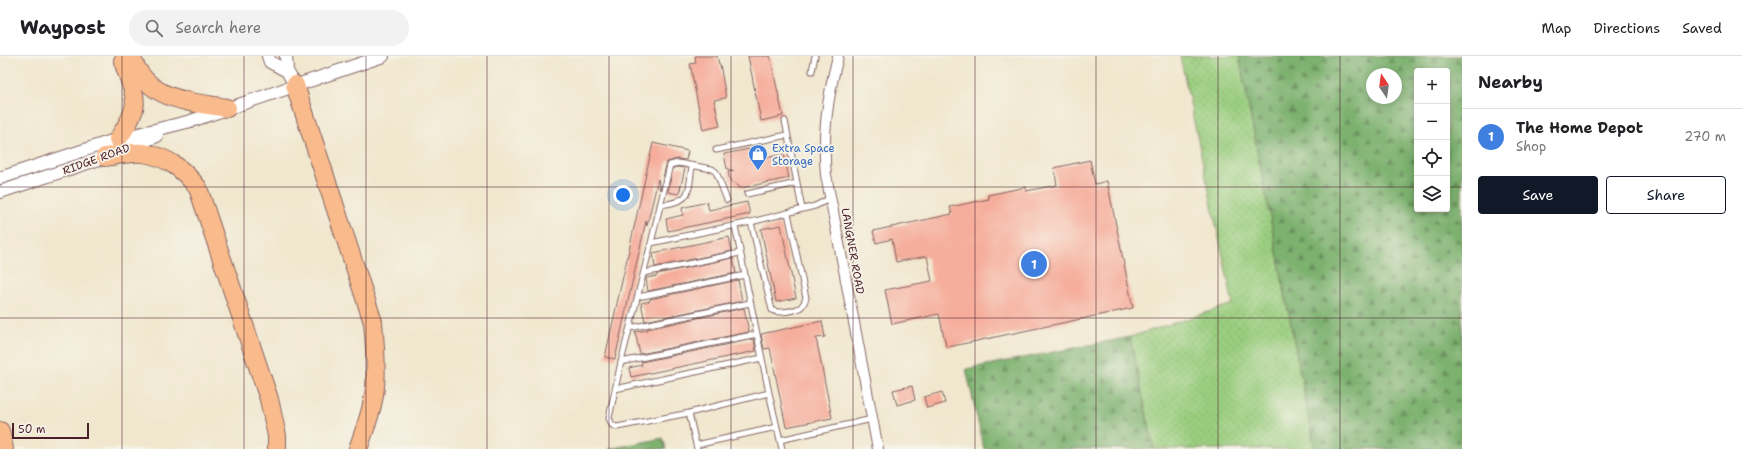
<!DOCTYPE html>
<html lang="en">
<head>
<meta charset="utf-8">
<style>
  :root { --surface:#fff; --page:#f2f2f2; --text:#202124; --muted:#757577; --line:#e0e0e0; --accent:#111827 }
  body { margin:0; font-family:"Shantell Sans",sans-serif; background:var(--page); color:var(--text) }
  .controls { position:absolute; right:12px; top:12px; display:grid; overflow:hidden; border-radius:4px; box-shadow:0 2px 10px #0003 }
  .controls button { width:36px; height:36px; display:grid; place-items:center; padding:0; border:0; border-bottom:1px solid var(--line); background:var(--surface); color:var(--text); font:20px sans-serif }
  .compass { position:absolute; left:1366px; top:12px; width:36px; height:36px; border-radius:50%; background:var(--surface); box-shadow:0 2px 10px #0003; rotate:347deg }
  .scale { position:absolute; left:12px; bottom:10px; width:77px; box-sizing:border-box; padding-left:4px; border:2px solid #4a1f2b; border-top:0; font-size:11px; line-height:14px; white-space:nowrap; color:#4a1f2b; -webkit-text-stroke:3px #f7f3e8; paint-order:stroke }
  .you { position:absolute; left:623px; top:139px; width:14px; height:14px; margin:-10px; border:3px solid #fff; border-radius:50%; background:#1a73e8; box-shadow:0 0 0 6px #1a73e833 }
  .badge { display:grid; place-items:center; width:26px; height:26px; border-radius:50%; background:var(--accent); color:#fff; font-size:13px; font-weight:700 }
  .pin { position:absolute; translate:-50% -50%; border:2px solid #fff; box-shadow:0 1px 4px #0006 }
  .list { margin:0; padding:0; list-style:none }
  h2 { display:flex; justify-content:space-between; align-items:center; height:52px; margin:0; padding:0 16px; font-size:17px }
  h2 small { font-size:13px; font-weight:400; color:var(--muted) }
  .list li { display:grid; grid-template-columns:26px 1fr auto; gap:12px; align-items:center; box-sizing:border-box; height:56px; padding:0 16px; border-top:1px solid var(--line) }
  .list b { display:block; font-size:15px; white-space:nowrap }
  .list p { margin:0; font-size:13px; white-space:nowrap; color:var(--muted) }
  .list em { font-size:13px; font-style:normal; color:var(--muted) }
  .actions { display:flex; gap:8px; padding:12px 16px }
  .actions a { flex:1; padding:9px 0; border:1px solid var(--accent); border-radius:4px; text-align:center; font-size:14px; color:var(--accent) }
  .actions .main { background:var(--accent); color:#fff }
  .icon { flex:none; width:22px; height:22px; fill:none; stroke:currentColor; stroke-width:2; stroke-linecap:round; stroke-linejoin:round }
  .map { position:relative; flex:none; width:1462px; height:393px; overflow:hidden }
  header { display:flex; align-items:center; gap:24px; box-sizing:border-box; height:56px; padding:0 20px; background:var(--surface); border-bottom:1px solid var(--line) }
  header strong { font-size:19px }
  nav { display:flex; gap:22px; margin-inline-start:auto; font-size:14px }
  .search { width:280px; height:36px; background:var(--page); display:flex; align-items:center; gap:10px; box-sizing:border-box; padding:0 14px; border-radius:22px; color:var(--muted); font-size:15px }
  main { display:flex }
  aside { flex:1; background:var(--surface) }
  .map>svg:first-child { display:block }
  .grass { fill:url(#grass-dots); stroke:#727655 }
  .forest { fill:url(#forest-firs); stroke:#62684c; fill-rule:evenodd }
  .building { fill:#f6ad9b }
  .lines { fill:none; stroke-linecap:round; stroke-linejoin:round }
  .service-casing { stroke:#846564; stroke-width:7 }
  .minor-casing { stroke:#846564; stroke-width:12 }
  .tertiary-casing { stroke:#846564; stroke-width:14 }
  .motorway-casing { stroke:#846564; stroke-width:20 }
  .service { stroke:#fff; stroke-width:5 }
  .minor { stroke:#fff; stroke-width:10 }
  .tertiary { stroke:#fff; stroke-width:12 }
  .motorway { stroke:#fabb8c; stroke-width:18 }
  .grid { fill:none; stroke:#4a1f2b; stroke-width:1; stroke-opacity:0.55 }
  .labels { text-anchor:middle; stroke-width:3.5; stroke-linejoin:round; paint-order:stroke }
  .shop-label { font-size:11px; fill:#366cbe; stroke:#f7f3e8; text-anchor:start }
  .street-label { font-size:11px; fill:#4a1f2b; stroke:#f7f3e8 }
</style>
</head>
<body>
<header>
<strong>Waypost</strong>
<div class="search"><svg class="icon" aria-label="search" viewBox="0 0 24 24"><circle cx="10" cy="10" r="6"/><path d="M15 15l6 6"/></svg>Search here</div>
<nav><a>Map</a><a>Directions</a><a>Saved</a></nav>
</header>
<main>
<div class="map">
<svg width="1462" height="393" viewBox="0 0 1462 393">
  <defs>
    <pattern id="grass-dots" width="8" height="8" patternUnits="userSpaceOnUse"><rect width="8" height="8" fill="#9ace7f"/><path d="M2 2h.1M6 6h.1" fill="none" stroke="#86b06e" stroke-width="1.8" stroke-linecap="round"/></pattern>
    <pattern id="forest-firs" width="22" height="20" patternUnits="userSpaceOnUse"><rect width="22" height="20" fill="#7bb16e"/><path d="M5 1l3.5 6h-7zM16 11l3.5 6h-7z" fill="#678f5b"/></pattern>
  </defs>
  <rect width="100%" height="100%" fill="#f7f3e8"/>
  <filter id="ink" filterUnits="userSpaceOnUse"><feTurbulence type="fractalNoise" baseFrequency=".025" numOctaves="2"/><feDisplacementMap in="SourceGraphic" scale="8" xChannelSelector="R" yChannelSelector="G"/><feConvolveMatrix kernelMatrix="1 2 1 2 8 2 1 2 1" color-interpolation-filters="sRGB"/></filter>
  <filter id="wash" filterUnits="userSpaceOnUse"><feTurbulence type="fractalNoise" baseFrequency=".012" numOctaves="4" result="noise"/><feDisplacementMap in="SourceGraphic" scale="16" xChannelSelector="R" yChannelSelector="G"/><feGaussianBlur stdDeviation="0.9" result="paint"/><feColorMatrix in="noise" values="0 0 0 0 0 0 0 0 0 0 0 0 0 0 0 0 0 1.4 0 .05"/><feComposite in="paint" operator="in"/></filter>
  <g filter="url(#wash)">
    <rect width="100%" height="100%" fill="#f0e7ce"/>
    <path class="grass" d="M1180,0H1239L1315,393H1154L1130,281L1233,248Z"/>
    <path class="forest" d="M1239,0H1462V393H1315ZM1417,15H1447V153H1417ZM1372,18H1396V42H1372Z
      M1130,281L1154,393H984L966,313Z
      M663,382L666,393H609Z"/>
    <g id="blocks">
      <path class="building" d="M695,0H717L719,8H720L726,42L714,44L720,70L703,74L690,8L696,7Z
        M748,0H770L783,60L761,65Z
        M653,87L688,95L686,104L677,103L667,106L660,134L658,123L647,170L646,165L615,303L605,301Z
        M749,93L750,99L755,98L756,104L784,98L789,122L741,132L730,124L728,116L734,115L727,113L724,98Z
        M1090,104L1095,128L1107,125L1133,252L948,291L946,290L939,258L892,268L885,234L932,225L927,200L896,206L892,183L876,187L873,175L952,158L950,151L989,143L988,139L1026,131V135L1057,129L1054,112Z
        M678,111L685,112L679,138L668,136L673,112Z
        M707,146L709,154L747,146L750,158L668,175L666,163L683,159L682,152Z
        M781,169L796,242L776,246L761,173Z
        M729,181L732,195L655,211L653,197Z
        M733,202L736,217L648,235L646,222L657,220V218Z
        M738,224L742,245L645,265L641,247L650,245V243Z
        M744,252L749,276L640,298L635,276L647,274V273Z
        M822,265L825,281L816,282L832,362L786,371L770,292L764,293L761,278Z
        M754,283L756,295L631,321L629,312L642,309L641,306Z
        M912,330L915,344L897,349L893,334Z
        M942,336L945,347L927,352L924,341Z"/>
    </g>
  </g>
  <g filter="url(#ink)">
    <use href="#blocks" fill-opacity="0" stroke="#846564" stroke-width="1"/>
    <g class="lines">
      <defs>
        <path id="service" d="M812,15L815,0
          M785,65L797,127
          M716,94L787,79
          M747,138L797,127L802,153
          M727,144L716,116L712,113L678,107L670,109L651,187L751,166L815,150L831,142
          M660,149C692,145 688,138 692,110
          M751,166L772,254C778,258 795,255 801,251C804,248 805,245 806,242L788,157
          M651,187L621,306L609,362L612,369L617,371L689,357L769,337L735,170
          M644,217L740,197
          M638,241L745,219
          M630,272L750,247
          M621,306L757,278
          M615,333L762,302
          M769,337L780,384L872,363
          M689,357L697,393
          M780,384L782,393
          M696,389L777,371"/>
        <path id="minor" d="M838,0C828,40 822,77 826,119L878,393"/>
        <path id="tertiary" d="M268,0L270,6L287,15
          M286,0L287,15L295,29
          M0,122L118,83L191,65L383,0
          M0,136L105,101L157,80"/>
        <path id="motorway" d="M131,0C147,45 187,45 227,52
          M295,29L373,266C375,288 377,309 375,331C373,352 365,373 358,393
          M118,83C143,47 136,44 123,5
          M105,101C117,99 131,96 143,97C168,101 183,113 198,132L269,343L277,380V393
          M0,375L4,393"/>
      </defs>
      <use href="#service" class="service-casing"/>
      <use href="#minor" class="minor-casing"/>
      <use href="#tertiary" class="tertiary-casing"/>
      <use href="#motorway" class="motorway-casing"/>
      <use href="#service" class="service"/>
      <use href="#minor" class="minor"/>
      <use href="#tertiary" class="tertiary"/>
      <use href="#motorway" class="motorway"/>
    </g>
  </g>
  <path class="grid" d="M122,0V393M244,0V393M366,0V393M487,0V393M609,0V393M731,0V393M853,0V393M975,0V393M1096,0V393M1218,0V393M1340,0V393M0,131H1417M1447,131H1462M0,262H1462"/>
  <defs>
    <symbol id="shop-pin" viewBox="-11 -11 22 30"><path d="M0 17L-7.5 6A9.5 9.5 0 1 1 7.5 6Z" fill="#3f7fe0" stroke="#f7f3e8"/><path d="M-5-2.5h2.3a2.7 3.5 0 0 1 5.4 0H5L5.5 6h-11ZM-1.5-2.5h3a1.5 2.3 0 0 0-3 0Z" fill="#fff"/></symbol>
  </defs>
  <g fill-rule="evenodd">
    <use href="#shop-pin" x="747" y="87" width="22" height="30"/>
  </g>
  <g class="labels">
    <g class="shop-label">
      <text x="772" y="96">Extra Space<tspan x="772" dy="13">Storage</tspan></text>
    </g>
    <g class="street-label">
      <text transform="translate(96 103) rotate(-20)" y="4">RIDGE ROAD</text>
      <text transform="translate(853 195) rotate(80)" y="4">LANGNER ROAD</text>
    </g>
  </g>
</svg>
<div class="controls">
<button>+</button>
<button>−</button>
<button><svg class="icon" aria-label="locate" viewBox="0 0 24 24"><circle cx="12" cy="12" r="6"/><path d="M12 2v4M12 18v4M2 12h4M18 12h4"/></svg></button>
<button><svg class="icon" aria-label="layers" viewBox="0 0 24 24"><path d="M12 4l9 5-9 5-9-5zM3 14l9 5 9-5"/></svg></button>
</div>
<svg class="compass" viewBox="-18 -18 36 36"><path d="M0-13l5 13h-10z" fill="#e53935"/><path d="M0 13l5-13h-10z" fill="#757577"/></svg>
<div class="scale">50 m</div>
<div class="you"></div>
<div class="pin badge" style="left:1034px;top:208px;background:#3f7fe0">1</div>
</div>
<aside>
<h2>Nearby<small></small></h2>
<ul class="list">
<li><span class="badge" style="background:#3f7fe0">1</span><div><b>The Home Depot</b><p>Shop</p></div><em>270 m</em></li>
</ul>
<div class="actions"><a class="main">Save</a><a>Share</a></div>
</aside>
</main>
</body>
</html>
